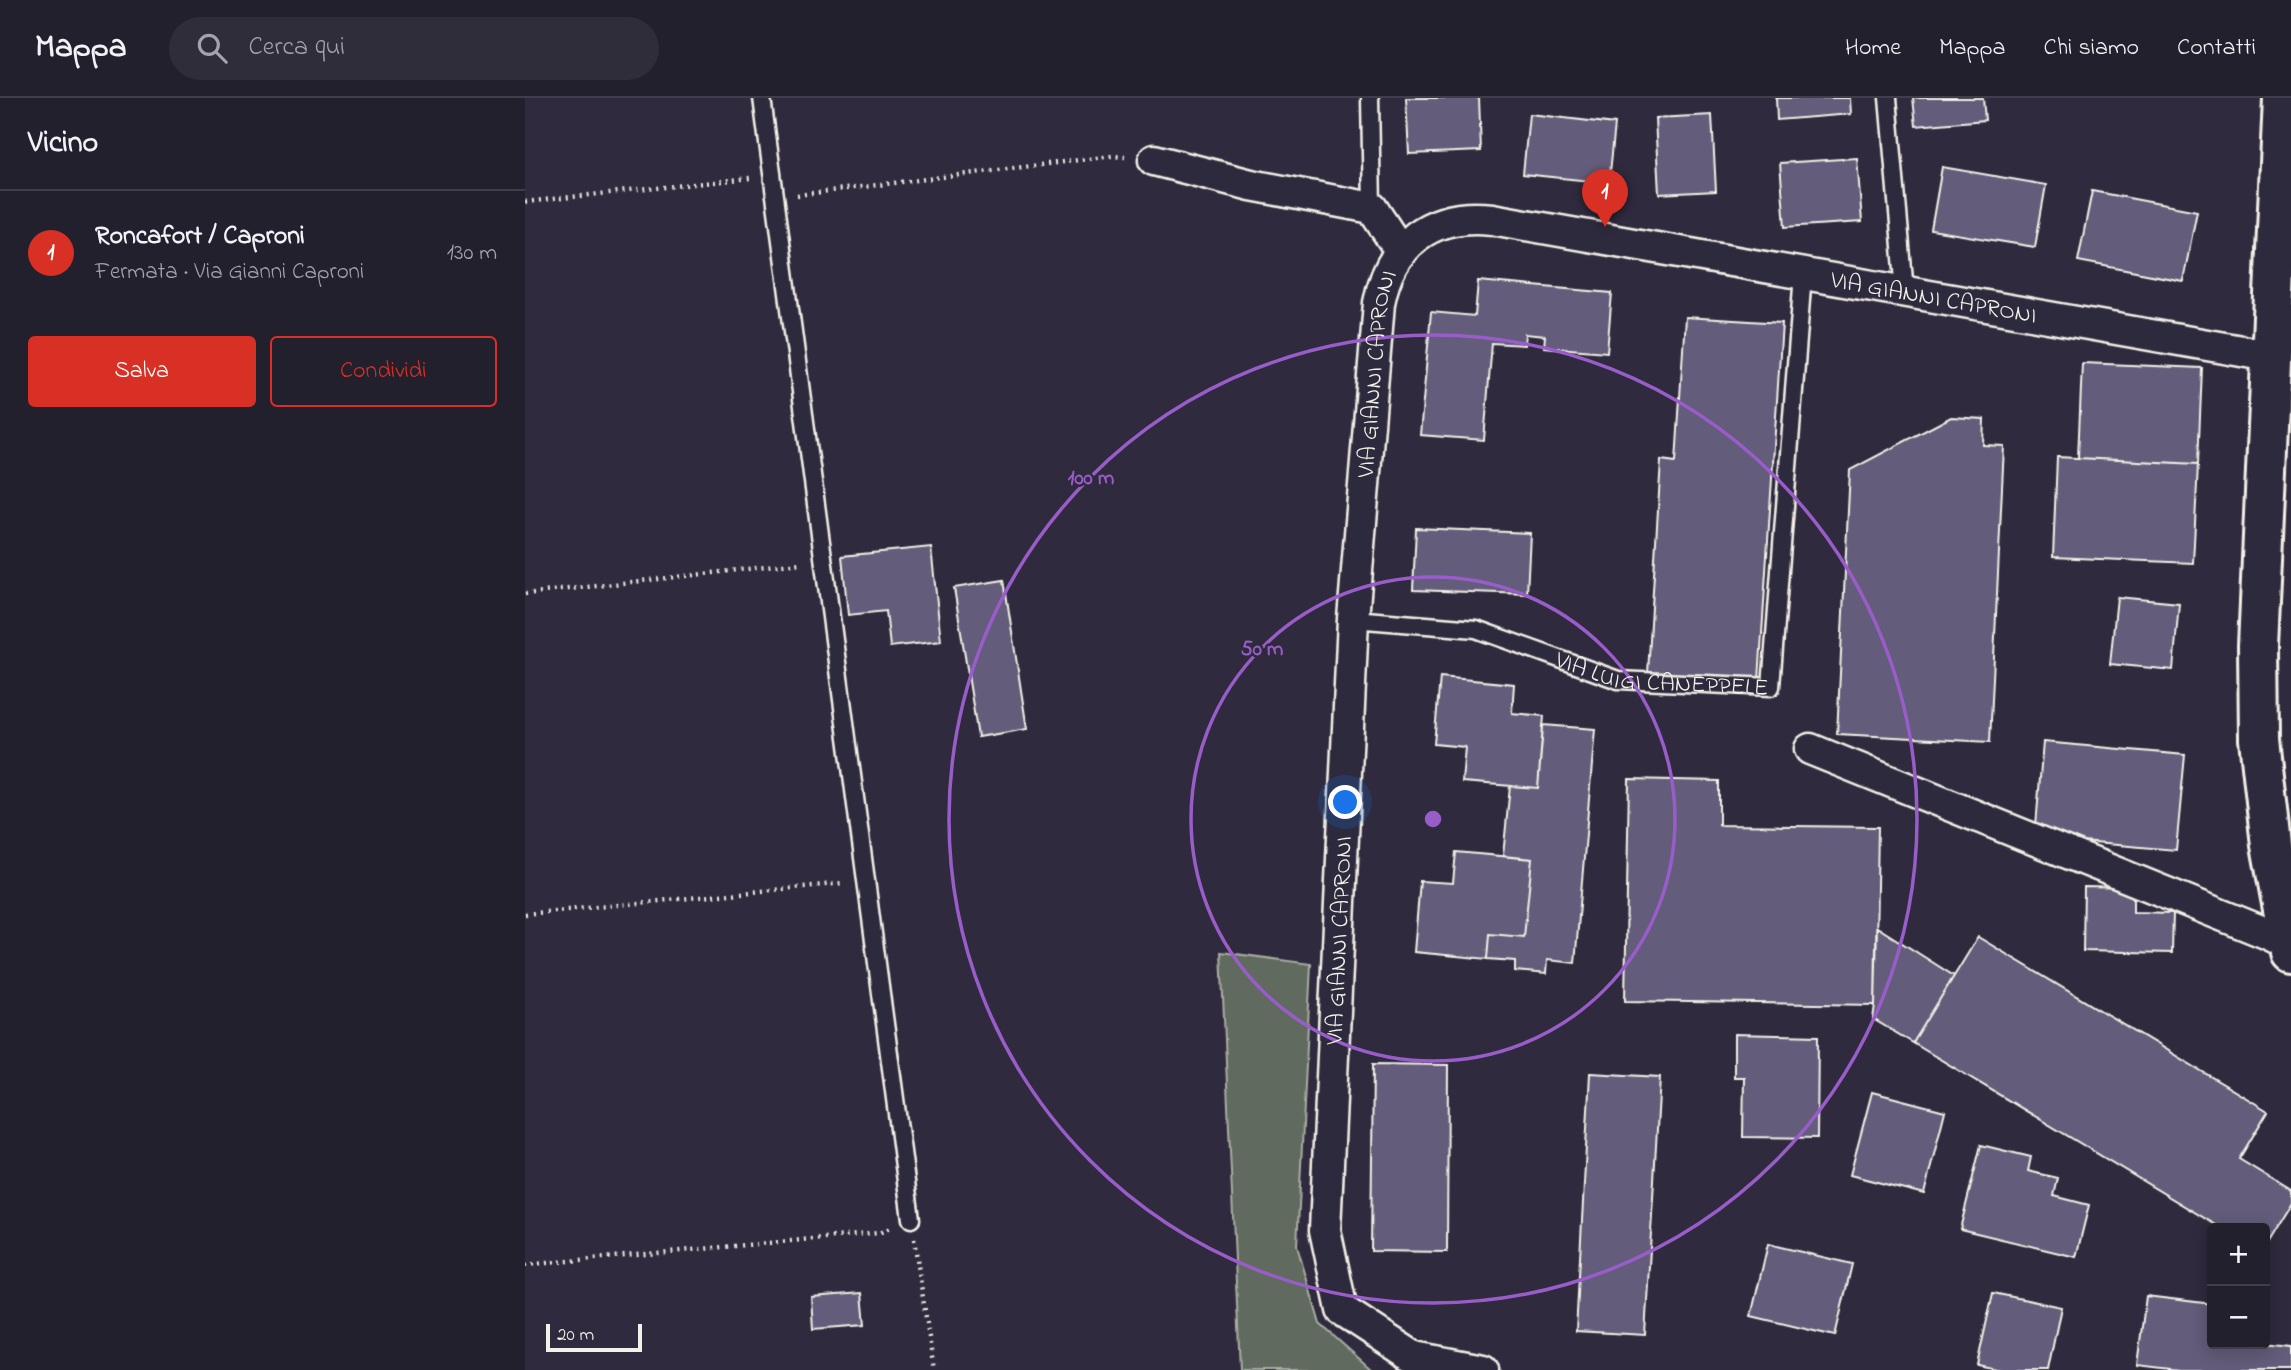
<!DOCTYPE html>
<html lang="it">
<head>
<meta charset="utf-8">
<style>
  :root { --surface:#23202e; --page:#2f2d3a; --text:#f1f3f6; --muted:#a3a3aa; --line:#403e4a; --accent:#d93025 }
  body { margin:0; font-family:"Indie Flower",sans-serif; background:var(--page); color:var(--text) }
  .controls { position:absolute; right:21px; bottom:21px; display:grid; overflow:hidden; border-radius:7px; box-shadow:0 4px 18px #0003 }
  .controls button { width:63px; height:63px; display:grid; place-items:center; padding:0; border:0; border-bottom:2px solid var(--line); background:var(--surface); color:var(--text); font:35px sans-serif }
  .scale { position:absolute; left:21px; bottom:18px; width:96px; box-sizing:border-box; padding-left:7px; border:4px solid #f4f1e8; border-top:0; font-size:19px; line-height:24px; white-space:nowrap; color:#f4f1e8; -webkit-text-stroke:5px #2f2a3d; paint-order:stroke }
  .you { position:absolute; left:821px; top:705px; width:24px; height:24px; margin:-18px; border:5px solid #fff; border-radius:50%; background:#1a73e8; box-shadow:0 0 0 10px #1a73e833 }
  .badge { display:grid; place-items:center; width:46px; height:46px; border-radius:50%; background:var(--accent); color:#fff; font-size:23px; font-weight:700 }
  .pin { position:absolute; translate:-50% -58px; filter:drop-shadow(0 2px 4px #0008) }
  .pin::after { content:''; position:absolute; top:37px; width:24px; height:21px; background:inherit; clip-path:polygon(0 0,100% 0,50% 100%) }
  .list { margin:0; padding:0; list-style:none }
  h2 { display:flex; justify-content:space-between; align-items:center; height:91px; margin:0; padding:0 28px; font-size:30px }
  h2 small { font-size:23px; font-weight:400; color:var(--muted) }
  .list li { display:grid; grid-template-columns:46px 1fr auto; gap:21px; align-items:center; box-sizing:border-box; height:126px; padding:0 28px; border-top:2px solid var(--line) }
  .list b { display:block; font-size:26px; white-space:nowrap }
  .list p { margin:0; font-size:23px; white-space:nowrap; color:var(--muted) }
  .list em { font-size:23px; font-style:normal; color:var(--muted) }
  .actions { display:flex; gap:14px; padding:21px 28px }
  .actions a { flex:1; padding:16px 0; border:2px solid var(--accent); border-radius:7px; text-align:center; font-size:24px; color:var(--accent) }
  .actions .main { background:var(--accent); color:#fff }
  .icon { flex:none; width:38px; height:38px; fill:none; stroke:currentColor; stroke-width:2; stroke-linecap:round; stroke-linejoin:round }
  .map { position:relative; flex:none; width:1766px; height:1272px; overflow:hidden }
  header { display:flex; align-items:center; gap:42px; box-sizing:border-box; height:98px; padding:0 35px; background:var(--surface); border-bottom:2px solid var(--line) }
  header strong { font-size:33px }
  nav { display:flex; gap:38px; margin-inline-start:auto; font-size:24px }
  .search { width:490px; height:63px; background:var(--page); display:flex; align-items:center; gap:18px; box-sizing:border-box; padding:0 24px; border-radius:38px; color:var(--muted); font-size:26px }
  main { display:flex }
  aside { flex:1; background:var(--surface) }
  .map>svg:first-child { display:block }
  .green { fill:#616a5e; stroke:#aaaea3; stroke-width:2 }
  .building { fill:#645c7a; stroke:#f4f1e8; stroke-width:2 }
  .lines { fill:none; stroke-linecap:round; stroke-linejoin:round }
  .service-casing { stroke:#f4f1e8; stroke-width:21 }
  .minor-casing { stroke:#f4f1e8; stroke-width:35 }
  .tertiary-casing { stroke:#f4f1e8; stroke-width:44 }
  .path { stroke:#f4f1e8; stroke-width:4.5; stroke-dasharray:2 5; stroke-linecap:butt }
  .service { stroke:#2f2a3d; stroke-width:16 }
  .minor { stroke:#2f2a3d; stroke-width:30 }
  .tertiary { stroke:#2f2a3d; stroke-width:38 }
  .ring { fill:none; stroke:#995dc9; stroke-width:3.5 }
  .labels { text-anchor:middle; stroke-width:5; stroke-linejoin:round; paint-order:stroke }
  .street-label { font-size:24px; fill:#f4f1e8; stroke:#2f2a3d }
  .centre { fill:#995dc9; stroke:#2f2a3d; stroke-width:3.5 }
  .ring-label { font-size:21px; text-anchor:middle; font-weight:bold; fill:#995dc9; stroke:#2f2a3d; stroke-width:5; stroke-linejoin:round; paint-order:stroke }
</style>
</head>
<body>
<header>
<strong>Mappa</strong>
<div class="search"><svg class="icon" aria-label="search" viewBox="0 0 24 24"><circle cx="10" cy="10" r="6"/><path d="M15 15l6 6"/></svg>Cerca qui</div>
<nav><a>Home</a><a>Mappa</a><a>Chi siamo</a><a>Contatti</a></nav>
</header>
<main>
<aside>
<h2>Vicino<small></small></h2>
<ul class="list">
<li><span class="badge">1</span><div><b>Roncafort / Caproni</b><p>Fermata · Via Gianni Caproni</p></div><em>130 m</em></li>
</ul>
<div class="actions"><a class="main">Salva</a><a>Condividi</a></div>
</aside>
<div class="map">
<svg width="1766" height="1272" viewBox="0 0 1766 1272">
  <rect width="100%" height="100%" fill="#2f2a3d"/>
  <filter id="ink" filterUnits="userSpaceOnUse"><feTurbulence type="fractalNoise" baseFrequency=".0143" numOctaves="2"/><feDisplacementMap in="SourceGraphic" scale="14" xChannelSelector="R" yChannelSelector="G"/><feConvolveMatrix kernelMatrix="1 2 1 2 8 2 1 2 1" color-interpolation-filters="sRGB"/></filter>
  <g filter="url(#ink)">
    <path class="green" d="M696,854L786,866L772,1148L795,1226L847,1272H715Z"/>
    <path class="building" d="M881,0H954L956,53L884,56Z
      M1251,0H1325L1326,16L1252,22Z
      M1388,0H1458L1460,22L1391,28Z
      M1004,16L1090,26L1084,85L998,76Z
      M1187,17L1191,93L1134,96L1130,20Z
      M1332,60L1337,124L1260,129L1255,65Z
      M1417,69L1521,87L1510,149L1406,132Z
      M1567,93L1672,113L1658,183L1553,163Z
      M953,183L1087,195L1082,254L1019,249L1020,238L1000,236L999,247L967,245L959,342L895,337L906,214L950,218Z
      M1160,219L1257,225L1234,582L1123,575L1136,362L1151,364Z
      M1557,265L1677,270L1673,366L1553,360Z
      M1426,319L1459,321L1458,347L1479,348L1465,644L1312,636L1325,372Z
      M1532,359L1673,366L1668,465L1528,459Z
      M891,430L1005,435L1002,496L888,492Z
      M406,449L416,543L365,549L361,513L323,517L317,458Z
      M479,482L502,631L453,639L429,490Z
      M1592,499L1654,505L1648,572L1585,566Z
      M915,579L989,586L987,615L1019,618L1013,690L937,684L940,649L909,646Z
      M1018,627L1070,631L1050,865L1022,862L1021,876L990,873V863L963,861L965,836L999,839L1007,761L978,758L985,688L1013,690Z
      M1518,644L1660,657L1651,752L1510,740Z
      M1104,681L1194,683V727L1353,729L1350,907L1100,903Z
      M931,754L1007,761L999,839L965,836L963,861L889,854L895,783L928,785Z
      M1559,789L1608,790V814L1648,815L1647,855L1558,853Z
      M1352,829L1429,878L1388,945L1348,921L1350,907Z
      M1453,839L1743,1013L1714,1061L1766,1093V1105L1740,1148V1130H1696L1388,945Z
      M1209,936L1293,938L1292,1040L1218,1039L1219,979H1209Z
      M848,966L923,967L922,1154L846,1153Z
      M1065,975L1135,979L1120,1237L1051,1233Z
      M1347,994L1420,1013L1399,1096L1325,1077Z
      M1456,1047L1506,1059L1503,1073L1533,1080L1529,1098L1564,1107L1551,1159L1435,1131Z
      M1243,1146L1327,1166L1310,1238L1226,1218Z
      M337,1195L340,1227L288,1231L286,1199Z
      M1468,1195L1536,1209L1523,1272H1475L1452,1267Z
      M1621,1198L1687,1206V1246L1740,1245L1766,1248V1272H1654L1612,1267Z"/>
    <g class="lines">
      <defs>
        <g id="service">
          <path d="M237,0L386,1121"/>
          <path d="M845,0L847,110"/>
          <path d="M1363,0L1380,194"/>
          <path id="s1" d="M828,521L951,531L1093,582L1246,589L1278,176"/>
        </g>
        <g id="minor">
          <path d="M629,62L726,87L847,110L876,154"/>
          <path d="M1285,651L1741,835L1766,847"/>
          <path id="s2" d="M958,1272L889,1259L817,1212L800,1132L828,521L854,205C865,145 907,114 967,121L1745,258"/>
        </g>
        <path id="tertiary" d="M1758,0L1733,548L1734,641L1746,747L1766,854"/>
      </defs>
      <use href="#service" class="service-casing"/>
      <use href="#minor" class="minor-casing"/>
      <use href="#tertiary" class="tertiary-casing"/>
      <path class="path" d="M272,97L587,58L600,59
        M0,104L225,80
        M0,496L276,465
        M0,816L319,785
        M389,1141L409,1272
        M0,1167L354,1135L365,1130"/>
      <use href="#service" class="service"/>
      <use href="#minor" class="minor"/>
      <use href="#tertiary" class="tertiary"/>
    </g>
  </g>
  <g class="ring">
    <circle cx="908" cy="721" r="242"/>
    <circle cx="908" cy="721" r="484"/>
  </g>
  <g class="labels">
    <g class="street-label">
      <text dy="8" stroke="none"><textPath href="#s2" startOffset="1773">VIA GIANNI CAPRONI</textPath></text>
      <text dy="8" stroke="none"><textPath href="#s2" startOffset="1096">VIA GIANNI CAPRONI</textPath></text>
      <text dy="8" stroke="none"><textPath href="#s1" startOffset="317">VIA LUIGI CANEPPELE</textPath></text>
      <text dy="8" stroke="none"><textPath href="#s2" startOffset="528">VIA GIANNI CAPRONI</textPath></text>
    </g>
  </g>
  <circle cx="908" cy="721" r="10" class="centre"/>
  <g class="ring-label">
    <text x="566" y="386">100 m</text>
    <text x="737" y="557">50 m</text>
  </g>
</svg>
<div class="controls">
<button>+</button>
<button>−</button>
</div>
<div class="scale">20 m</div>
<div class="you"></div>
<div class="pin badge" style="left:1080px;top:129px">1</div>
</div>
</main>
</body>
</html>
